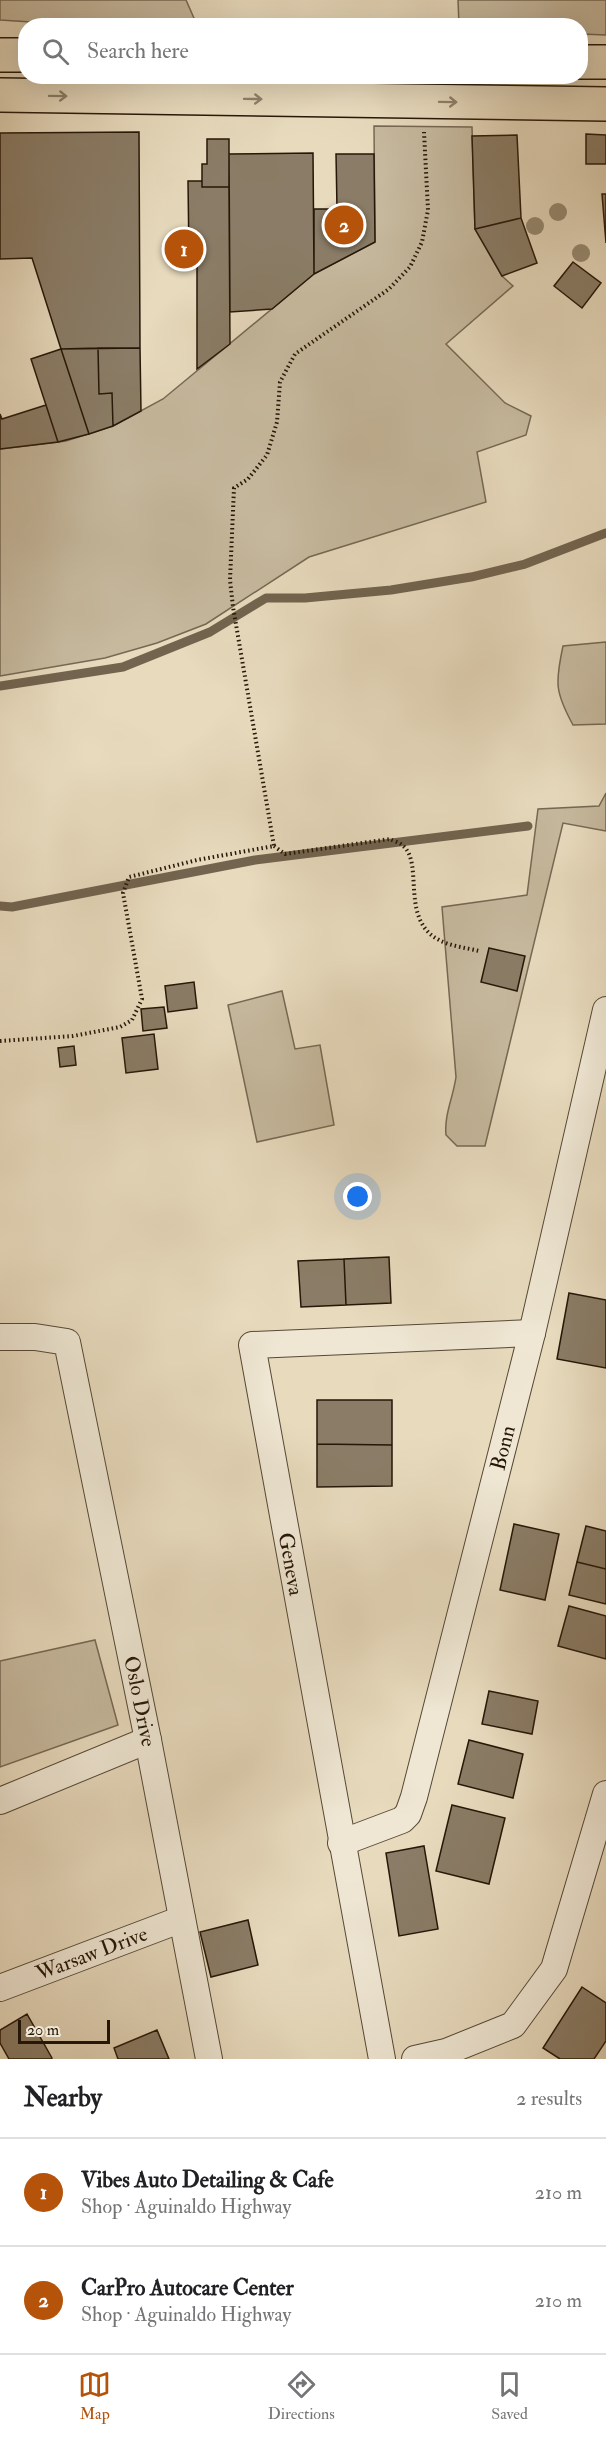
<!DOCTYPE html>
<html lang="en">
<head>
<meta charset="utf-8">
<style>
  :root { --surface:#fff; --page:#f2f2f2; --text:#202124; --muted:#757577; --line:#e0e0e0; --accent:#b45309 }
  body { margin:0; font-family:"IM FELL Double Pica",serif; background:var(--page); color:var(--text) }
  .scale { position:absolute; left:18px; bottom:15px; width:92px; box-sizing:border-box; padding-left:6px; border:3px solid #261708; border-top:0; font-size:16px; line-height:21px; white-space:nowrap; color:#261708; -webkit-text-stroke:4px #efe7d4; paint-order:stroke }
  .you { position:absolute; left:358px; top:1197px; width:21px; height:21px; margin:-15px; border:4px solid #fff; border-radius:50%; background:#1a73e8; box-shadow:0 0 0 9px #1a73e833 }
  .badge { display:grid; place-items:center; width:39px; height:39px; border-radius:50%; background:var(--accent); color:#fff; font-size:20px; font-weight:700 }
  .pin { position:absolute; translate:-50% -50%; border:3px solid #fff; box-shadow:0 2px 6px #0006 }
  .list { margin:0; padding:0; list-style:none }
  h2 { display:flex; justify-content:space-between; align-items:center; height:78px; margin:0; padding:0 24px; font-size:26px }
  h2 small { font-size:20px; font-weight:400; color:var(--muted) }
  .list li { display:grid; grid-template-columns:39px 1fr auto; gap:18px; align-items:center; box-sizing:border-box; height:108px; padding:0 24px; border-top:2px solid var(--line) }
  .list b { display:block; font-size:22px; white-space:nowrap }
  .list p { margin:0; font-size:20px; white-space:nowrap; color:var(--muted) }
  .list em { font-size:20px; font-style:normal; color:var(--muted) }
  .icon { flex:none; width:33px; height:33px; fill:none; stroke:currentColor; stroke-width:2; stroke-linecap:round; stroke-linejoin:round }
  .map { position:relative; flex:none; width:606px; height:2059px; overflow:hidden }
  .search { position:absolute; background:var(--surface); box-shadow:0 6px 24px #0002; left:18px; right:18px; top:18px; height:66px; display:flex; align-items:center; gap:15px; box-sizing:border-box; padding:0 21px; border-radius:24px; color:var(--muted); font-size:22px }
  .sheet { height:294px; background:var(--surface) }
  nav { display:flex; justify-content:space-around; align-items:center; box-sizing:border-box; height:84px; border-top:2px solid var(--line); background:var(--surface); font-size:16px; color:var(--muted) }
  nav a { display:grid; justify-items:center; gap:3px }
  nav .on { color:var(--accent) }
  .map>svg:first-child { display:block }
  .green { fill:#c6b99e; stroke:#766853; stroke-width:1.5 }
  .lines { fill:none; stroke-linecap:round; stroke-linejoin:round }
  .stream { stroke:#72644f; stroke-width:9 }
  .building { fill:#8a7c66; stroke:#261708; stroke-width:1.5 }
  .street-casing { stroke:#564835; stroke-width:28 }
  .highway-casing { stroke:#261708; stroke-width:36 }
  .path { stroke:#261708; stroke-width:4; stroke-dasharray:1.5 3; stroke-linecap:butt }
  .street { stroke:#efe7d4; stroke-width:26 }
  .highway { stroke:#e7dabd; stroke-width:33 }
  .tree { fill:#978a72 }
  .oneway { stroke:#90826c }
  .labels { text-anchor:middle; stroke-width:4.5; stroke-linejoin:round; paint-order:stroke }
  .street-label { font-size:21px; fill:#261708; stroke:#efe7d4 }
</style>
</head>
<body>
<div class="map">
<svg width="606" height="2059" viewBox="0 0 606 2059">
  <rect width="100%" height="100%" fill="#e7dabd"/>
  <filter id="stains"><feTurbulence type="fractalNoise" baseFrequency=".00333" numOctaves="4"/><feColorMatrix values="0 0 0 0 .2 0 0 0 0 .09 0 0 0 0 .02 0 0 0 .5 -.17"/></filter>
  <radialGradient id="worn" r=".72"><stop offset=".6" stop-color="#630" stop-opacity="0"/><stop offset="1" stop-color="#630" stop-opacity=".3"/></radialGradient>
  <path class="green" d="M0,0H186L197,25H78L0,20Z
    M458,0H606V35L581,34L580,26L459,25Z
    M374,126L472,127L475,229L502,276L513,286L446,344L505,403L531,416L526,435L477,452L486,502L309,557L206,624L157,643L105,658L0,676V449L66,441L113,426L163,399L314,274L375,242Z
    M606,642V724L573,725C555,692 555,683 563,646Z
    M606,793V831L563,823L485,1146H457L446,1135C444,1115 453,1098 456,1077L442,907L527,895L538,809L599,806Z
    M282,991L295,1049L320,1045L334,1125L257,1142L228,1005Z
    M95,1640L118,1725L0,1767V1661Z"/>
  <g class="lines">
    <path class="stream" d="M0,686L123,667L210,632L266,598H305L391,590L471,577L525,564L606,533
      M0,906L12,907L255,860L528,826"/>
  </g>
  <path class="building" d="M139,132L140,348L61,349L32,258L0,259V133Z
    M586,134L606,135V164H586Z
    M517,135L521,218L475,229L472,136Z
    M207,139H229V187H202V164H207Z
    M313,153L314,274L272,309L230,312L229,154Z
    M336,154H374L375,242L314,274V209H337Z
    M188,181H202V187H229L230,344L197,369V257H189Z
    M602,194H606V243Z
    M521,218L537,263L502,276L475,229Z
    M573,262L601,283L582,308L554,286Z
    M98,348L99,394L112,393L113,426L89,434L61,349Z
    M98,348H140L141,411L113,426L112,393L99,394Z
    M61,349L89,434L58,442L31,359Z
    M46,405L58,442L0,449V414L2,419Z
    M489,948L525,956L517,991L481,982Z
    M194,982L197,1008L168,1012L165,986Z
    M164,1007L167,1028L143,1031L141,1009Z
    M154,1034L158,1069L126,1073L122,1038Z
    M74,1046L76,1065L60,1067L58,1048Z
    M389,1257L391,1303L346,1305L344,1259Z
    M344,1259L346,1305L301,1307L298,1261Z
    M569,1293L606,1300V1368L557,1359Z
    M317,1400H392V1445L317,1444Z
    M317,1444L392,1445V1486L317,1487Z
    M514,1524L559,1534L545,1600L500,1590Z
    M586,1526L606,1531V1569L577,1562Z
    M577,1562L606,1569V1604L569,1595Z
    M569,1606L606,1616V1659L558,1646Z
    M489,1691L538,1701L532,1734L482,1724Z
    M469,1740L523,1754L513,1798L458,1784Z
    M452,1805L505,1818L489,1884L436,1871Z
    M424,1846L438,1929L399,1936L386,1853Z
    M248,1920L258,1965L211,1977L200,1932Z
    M582,1987L606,2003V2041L594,2059H560L543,2048Z
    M27,2014L52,2058L51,2059H9L0,2043V2030Z
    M157,2030L169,2059H118L114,2048Z"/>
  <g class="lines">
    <defs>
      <g id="street">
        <path id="s1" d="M0,1337H35L67,1342L148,1740L209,2059"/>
        <path d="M0,1801L148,1740"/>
        <path id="s2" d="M341,1843L402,1820L408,1814L414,1797L532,1333L606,1010"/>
        <path id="s3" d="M0,1988L182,1919"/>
        <path d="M382,2059L252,1345L532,1333"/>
        <path d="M415,2059L446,2052L513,2025L554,1969L606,1794"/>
      </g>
      <path id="highway" d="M0,55H26
        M580,62H606
        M0,95L606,104"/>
    </defs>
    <use href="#street" class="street-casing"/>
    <use href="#highway" class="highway-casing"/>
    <path class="path" d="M274,846L285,854L390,839C393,841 399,842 402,845C425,862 399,919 439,940C450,946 467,948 479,951
      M0,1041L73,1036L120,1027L132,1020L142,999L123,893L129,877L197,860L274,846L233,607L230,580L234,488L248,479L267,455L277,422L280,382L295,354L389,289L410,267L422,242L428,210L424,132"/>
    <use href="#street" class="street"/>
    <use href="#highway" class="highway"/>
  </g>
  <g class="tree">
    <circle cx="558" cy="212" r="9"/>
    <circle cx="535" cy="226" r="9"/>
    <circle cx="581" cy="253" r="9"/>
  </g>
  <defs><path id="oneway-shaft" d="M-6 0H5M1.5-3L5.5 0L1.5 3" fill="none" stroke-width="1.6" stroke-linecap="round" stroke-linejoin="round" transform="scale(1.5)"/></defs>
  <g class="oneway">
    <use href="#oneway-shaft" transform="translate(58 96) rotate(1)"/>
    <use href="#oneway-shaft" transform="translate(253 99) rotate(1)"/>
    <use href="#oneway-shaft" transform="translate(448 102) rotate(1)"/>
  </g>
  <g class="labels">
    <g class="street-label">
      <text dy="7" stroke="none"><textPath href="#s2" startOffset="452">Bonn</textPath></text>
      <text transform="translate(291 1564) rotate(80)" y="7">Geneva</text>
      <text dy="7" stroke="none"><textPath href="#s1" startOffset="434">Oslo Drive</textPath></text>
      <text dy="7" stroke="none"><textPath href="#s3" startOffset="98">Warsaw Drive</textPath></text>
    </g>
  </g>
  <rect width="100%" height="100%" filter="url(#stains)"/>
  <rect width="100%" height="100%" fill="url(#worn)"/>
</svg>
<div class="scale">20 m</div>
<div class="you"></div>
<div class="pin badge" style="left:184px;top:249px">1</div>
<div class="pin badge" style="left:344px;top:225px">2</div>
<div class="search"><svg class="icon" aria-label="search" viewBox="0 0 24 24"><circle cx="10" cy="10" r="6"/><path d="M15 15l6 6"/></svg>Search here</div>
</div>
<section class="sheet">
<h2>Nearby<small>2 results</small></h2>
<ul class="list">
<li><span class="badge">1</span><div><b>Vibes Auto Detailing &amp; Cafe</b><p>Shop · Aguinaldo Highway</p></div><em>210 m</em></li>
<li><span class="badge">2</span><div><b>CarPro Autocare Center</b><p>Shop · Aguinaldo Highway</p></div><em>210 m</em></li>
</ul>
</section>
<nav>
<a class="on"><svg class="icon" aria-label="map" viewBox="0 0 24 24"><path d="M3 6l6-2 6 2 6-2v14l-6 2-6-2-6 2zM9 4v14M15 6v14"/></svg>Map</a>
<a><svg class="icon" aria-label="directions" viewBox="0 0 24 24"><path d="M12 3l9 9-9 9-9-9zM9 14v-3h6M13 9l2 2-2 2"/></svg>Directions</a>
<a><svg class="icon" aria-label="saved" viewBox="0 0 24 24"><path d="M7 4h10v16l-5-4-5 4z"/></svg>Saved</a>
</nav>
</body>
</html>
